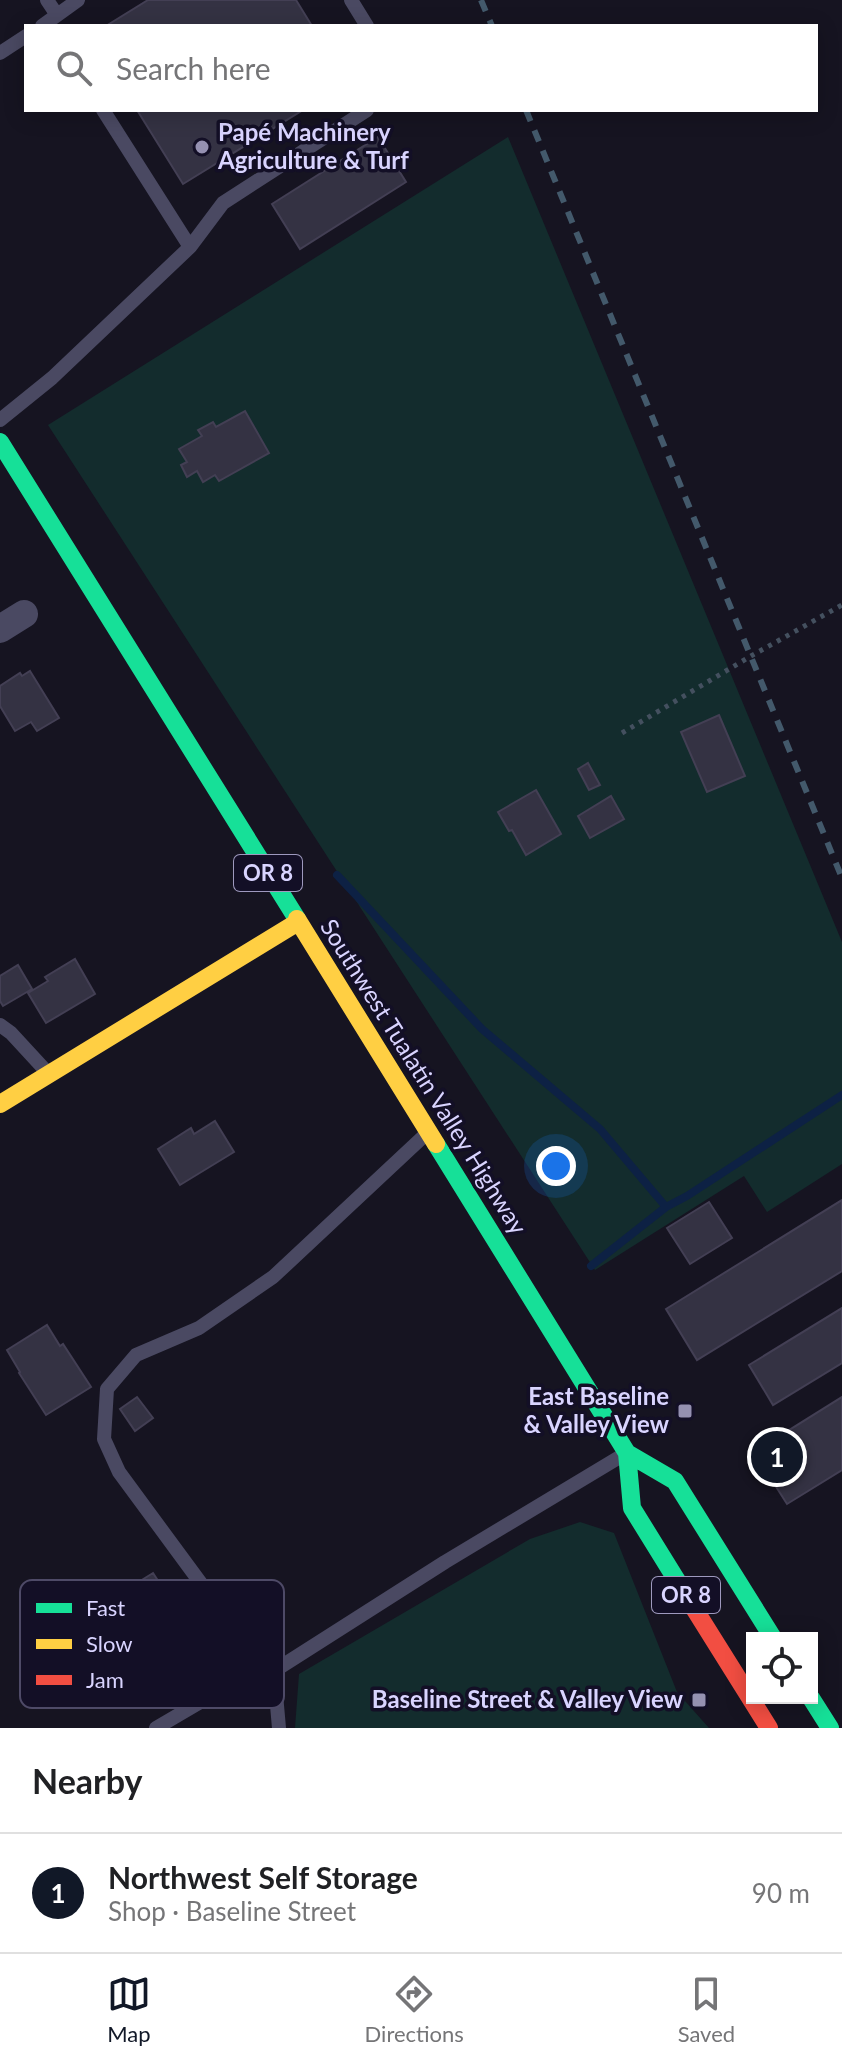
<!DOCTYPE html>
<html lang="en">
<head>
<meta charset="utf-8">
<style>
  :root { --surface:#fff; --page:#f2f2f2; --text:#202124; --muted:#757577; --line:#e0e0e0; --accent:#111827 }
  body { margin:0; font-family:Lato,sans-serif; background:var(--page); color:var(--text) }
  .controls { position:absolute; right:24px; bottom:24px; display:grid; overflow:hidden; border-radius:0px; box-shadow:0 4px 20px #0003 }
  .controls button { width:72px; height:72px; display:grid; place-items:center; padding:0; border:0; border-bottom:2px solid var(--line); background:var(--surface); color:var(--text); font:40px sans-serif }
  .you { position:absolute; left:556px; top:1166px; width:28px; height:28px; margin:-20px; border:6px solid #fff; border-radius:50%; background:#1a73e8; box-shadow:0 0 0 12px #1a73e833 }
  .badge { display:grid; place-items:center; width:52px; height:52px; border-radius:50%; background:var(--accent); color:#fff; font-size:26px; font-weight:700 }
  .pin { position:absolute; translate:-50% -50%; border:4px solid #fff; box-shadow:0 2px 8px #0006 }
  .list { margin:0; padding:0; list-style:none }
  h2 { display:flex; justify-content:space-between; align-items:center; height:104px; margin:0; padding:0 32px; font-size:34px }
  h2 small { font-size:26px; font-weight:400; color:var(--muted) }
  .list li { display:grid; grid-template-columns:52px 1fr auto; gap:24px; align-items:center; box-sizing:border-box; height:120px; padding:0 32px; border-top:2px solid var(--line) }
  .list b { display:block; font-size:30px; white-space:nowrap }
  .list p { margin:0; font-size:26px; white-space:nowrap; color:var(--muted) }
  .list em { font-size:26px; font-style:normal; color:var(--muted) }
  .icon { flex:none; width:44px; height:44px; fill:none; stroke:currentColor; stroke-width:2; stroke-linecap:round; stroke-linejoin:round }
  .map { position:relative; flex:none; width:842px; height:1728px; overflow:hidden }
  .search { position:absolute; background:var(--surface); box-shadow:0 4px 20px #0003; left:24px; right:24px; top:24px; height:88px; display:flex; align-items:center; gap:20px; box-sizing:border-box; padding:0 28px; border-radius:0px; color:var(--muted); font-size:30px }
  .sheet { height:224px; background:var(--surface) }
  nav { display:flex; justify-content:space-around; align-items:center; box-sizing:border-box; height:112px; border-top:2px solid var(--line); background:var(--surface); font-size:22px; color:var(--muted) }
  nav a { display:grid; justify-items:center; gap:4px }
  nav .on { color:var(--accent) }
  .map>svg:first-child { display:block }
  .green { fill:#132c2d }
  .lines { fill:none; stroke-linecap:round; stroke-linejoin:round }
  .stream { stroke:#0d2144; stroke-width:8 }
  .building { fill:#343243; stroke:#433f54; stroke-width:2 }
  .path { stroke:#44505f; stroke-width:5; stroke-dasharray:4 6; stroke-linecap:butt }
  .lane { stroke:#4a4962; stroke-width:14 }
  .street { stroke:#4a4962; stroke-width:28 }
  .fast { stroke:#16e098; stroke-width:18 }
  .slow { stroke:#ffcf43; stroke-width:18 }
  .jam { stroke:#f24e42; stroke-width:18 }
  .rail { stroke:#43596b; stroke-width:6; stroke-dasharray:12 10; stroke-linecap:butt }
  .poi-dot { fill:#9591b1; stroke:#130f26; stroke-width:3 }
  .labels { text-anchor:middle; stroke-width:7; stroke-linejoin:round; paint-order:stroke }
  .shield { fill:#130f26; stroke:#9e99be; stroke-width:2 }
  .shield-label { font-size:22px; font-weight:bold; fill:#d9d4ff }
  .poi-label { font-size:24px; font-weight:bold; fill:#d9d4ff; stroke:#130f26; text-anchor:end }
  .street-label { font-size:24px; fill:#d9d4ff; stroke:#130f26 }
  .key { fill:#130f26; stroke:#4e4a67; stroke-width:2 }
  .key-label { font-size:22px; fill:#d9d4ff }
</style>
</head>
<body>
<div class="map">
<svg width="842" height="1728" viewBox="0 0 842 1728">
  <rect width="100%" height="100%" fill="#161421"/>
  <path class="green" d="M508,137L842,942V1164L767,1212L744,1176L595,1270L48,425Z
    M580,1522L614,1533L677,1692L709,1728H295L299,1674L530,1539Z"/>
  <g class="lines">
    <path class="stream" d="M337,875L482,1029L600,1129L666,1207
      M591,1266L666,1207L687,1196L842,1095"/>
  </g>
  <path class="building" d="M148,0H296L312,26H106Z
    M137,110H303L183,184Z
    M378,137L406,182L300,249L272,204Z
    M245,411L269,453L219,481L215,475L203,482L197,471L187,477L181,465L187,462L179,449L202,436L198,430L213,422L216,427Z
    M30,671L59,718L37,731L31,722L15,731L0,706V686L20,673L22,676Z
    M719,715L745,776L707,792L681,732Z
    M588,763L600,785L589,790L578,769Z
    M536,790L561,834L526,855L512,830L509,831L498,812Z
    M611,796L624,819L590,838L578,816Z
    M75,959L95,994L46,1023L28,993L48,981L45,977Z
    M18,965L32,989L3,1006L0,1001V976Z
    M215,1121L234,1152L180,1185L158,1149L191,1128L194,1134Z
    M842,1200V1271L697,1360L666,1309Z
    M709,1202L732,1238L690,1264L667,1228Z
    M842,1308V1363L773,1405L749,1365Z
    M47,1325L60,1346L63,1344L91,1387L46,1415L19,1373L20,1372L7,1350Z
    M137,1397L153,1418L135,1431L120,1409Z
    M842,1397V1470L787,1504L754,1452Z
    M153,1573L188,1627L160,1645L124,1591Z"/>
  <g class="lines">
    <path class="path" d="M622,733L751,656L842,605"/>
    <path class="lane" d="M47,0L57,15
      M351,0L367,26
      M42,26L78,0
      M0,53L26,36
      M190,247L223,203L367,110
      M0,420L52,378L190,247L103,110
      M0,1025L11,1033L46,1071
      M255,1677L222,1612L119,1472L104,1439L107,1389L136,1355L199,1328L273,1277L425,1135
      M156,1728L226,1687L262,1675
      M279,1728L274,1671L445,1562L623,1455"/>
    <path class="street" d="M0,629L24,614"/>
    <path class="fast" d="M0,442L297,919
      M436,1144L627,1453L632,1508L692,1605
      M627,1453L675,1481L773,1638
      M811,1698L830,1728"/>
    <path class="slow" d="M297,919L436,1144
      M0,1104L298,922"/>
    <path class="jam" d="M692,1605L769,1728"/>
    <path class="rail" d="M481,0L492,26
      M526,110L842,878"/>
  </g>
  <g class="poi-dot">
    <circle cx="202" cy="147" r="8"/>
    <rect x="677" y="1403" width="16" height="16" rx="4"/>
    <rect x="691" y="1692" width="16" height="16" rx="4"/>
  </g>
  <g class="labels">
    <g class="shield">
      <rect x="234" y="855" width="68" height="36" rx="6"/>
      <rect x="652" y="1577" width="68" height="36" rx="6"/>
    </g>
    <g class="shield-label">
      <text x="268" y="881">OR 8</text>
      <text x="686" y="1603">OR 8</text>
    </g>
    <g class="poi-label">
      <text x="218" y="141" text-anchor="start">Papé Machinery<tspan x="218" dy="28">Agriculture &amp; Turf</tspan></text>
      <text x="669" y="1405">East Baseline<tspan x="669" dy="28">&amp; Valley View</tspan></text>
      <text x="683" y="1708">Baseline Street &amp; Valley View</text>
    </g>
    <g class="street-label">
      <text transform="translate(423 1077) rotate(58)" y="8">Southwest Tualatin Valley Highway</text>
    </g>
  </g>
  <rect x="20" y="1580" width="264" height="128" rx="12" class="key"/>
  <rect x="36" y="1603" width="36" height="10" fill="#16e098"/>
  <rect x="36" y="1639" width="36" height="10" fill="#ffcf43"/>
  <rect x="36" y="1675" width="36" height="10" fill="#f24e42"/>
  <g class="key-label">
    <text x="86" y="1616">Fast</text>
    <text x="86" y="1652">Slow</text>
    <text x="86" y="1688">Jam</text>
  </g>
</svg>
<div class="controls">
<button><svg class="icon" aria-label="locate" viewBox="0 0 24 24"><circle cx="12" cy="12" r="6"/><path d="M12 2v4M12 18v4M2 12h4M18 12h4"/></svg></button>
</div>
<div class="you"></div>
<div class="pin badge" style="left:777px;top:1457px">1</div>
<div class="search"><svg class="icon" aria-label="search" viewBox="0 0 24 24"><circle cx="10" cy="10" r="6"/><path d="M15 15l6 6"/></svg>Search here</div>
</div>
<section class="sheet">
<h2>Nearby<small></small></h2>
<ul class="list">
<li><span class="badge">1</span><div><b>Northwest Self Storage</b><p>Shop · Baseline Street</p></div><em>90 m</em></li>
</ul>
</section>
<nav>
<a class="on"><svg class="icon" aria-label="map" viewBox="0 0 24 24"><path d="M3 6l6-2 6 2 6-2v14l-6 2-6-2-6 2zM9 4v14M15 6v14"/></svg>Map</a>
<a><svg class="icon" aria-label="directions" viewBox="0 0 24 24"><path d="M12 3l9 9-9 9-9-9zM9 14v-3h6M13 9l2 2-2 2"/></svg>Directions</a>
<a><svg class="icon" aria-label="saved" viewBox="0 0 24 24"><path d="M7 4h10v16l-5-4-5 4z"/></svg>Saved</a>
</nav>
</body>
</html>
